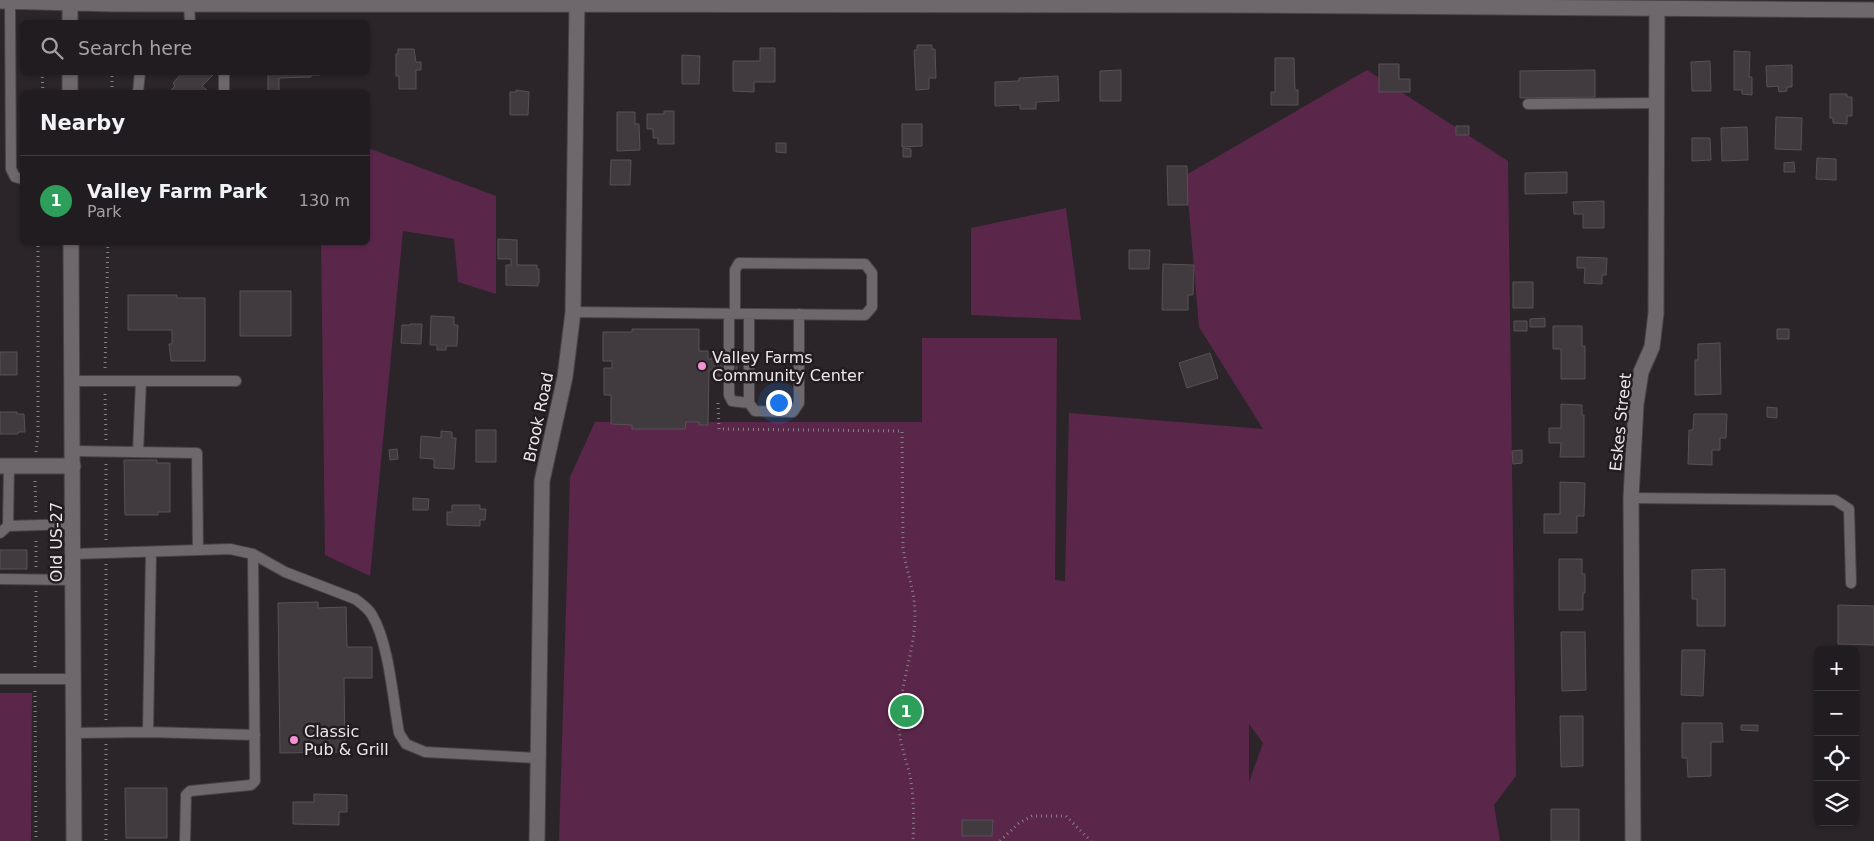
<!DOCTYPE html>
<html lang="en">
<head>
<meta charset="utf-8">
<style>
  :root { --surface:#201c1f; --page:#282528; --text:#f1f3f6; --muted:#a2a1a4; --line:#3d3a3d; --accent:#f491d3 }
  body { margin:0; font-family:"DejaVu Sans",sans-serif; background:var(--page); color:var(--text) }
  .controls { position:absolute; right:15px; bottom:15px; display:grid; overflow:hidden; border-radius:8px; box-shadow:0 1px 4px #0004 }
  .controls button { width:45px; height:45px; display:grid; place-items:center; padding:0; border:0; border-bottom:1px solid var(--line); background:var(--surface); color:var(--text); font:25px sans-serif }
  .you { position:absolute; left:778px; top:402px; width:18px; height:18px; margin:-12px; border:4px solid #fff; border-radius:50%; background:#1a73e8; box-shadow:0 0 0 8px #1a73e833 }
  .badge { display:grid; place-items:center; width:32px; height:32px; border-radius:50%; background:var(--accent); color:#fff; font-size:16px; font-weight:700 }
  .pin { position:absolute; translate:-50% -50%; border:2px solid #fff; box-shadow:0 1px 5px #0006 }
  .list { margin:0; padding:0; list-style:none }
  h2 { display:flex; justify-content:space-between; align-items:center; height:65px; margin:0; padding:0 20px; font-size:21px }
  h2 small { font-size:16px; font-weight:400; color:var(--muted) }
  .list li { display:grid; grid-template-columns:32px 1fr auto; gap:15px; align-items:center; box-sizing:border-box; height:90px; padding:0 20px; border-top:1px solid var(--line) }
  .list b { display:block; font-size:19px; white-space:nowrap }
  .list p { margin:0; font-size:16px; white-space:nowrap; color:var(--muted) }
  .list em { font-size:16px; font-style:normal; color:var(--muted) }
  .icon { flex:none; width:28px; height:28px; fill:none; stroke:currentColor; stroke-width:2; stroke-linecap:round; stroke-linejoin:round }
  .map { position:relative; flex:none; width:1874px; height:841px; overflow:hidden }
  .search { position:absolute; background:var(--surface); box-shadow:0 1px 4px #0004; left:20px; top:20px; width:350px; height:55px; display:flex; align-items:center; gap:12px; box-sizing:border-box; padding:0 18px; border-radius:8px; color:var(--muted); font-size:19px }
  .panel { position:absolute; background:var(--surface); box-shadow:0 1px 4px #0004; left:20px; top:90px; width:350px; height:155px; border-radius:8px }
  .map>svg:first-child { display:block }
  .green { fill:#5a274a; fill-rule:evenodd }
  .building { fill:#413a3e; stroke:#585055 }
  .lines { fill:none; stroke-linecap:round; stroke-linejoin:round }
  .lane-casing { stroke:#484246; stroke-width:12 }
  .street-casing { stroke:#484246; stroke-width:17 }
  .secondary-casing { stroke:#484246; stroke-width:17 }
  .path { stroke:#868184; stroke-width:3; stroke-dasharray:1 4; stroke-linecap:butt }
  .lane { stroke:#6e676b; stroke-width:10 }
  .street { stroke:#6e676b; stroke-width:15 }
  .secondary { stroke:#6e676b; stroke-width:15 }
  .poi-dot { fill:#f491d3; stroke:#221b1f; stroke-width:2 }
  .labels { text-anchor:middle; stroke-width:5; stroke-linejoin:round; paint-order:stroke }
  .poi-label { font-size:16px; fill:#ebe7e9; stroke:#221b1f; text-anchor:start }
  .street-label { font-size:16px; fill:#ebe7e9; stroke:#221b1f }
</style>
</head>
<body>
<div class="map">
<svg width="1874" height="841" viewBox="0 0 1874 841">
  <rect width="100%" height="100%" fill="#2b2529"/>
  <path class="green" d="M1367,70L1508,161L1516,776L1494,805L1500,841H559L570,477L595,422H922V338H1057L1055,580L1065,581L1069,413L1263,429L1199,327L1186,175ZM1249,724L1263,743L1249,782Z
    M368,148L496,196V294L458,282L454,239L403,231L370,576L325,555L321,243L368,242Z
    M1066,208L1081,320L971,315V228Z
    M0,693H32L31,841H0Z"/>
  <path class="building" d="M917,45H932V49H935L936,78H929V89L916,90L914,50H917Z
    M760,48H775V82H754V92L733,91V61H760Z
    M398,49H414L416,62H421V70H416V89H399V76H396V54H398Z
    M1734,51L1750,52L1749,77H1752V95L1742,94V90H1734Z
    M682,55L700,56L699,84H682Z
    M1275,58H1294L1295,90H1298V105H1271V92H1275Z
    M1710,61L1711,91H1692L1691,62Z
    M1379,64H1399V79H1410V92H1379Z
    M1792,65V87H1787V91L1779,92L1778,86L1767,87L1766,66Z
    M1121,70V101H1100V71Z
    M1595,70V97L1520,98V71Z
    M183,72H210L213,75L202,86L207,90L204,92H172L170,91L175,86L173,83Z
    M268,72H320V75H311V77L279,78V92H268Z
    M1058,76L1059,101L1036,102V109H1020V105L995,106V82L1019,81V78Z
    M516,90L529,92L528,115H510V92H516Z
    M1830,94H1847V97H1852V116H1847V124L1833,123V118H1830Z
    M664,111H674V144H658V138H653V129H647V114H664Z
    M617,112H635V124H639L640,150L617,151Z
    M1776,117L1802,118L1801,150L1775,149Z
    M902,124H922V146L902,147Z
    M1456,126H1469V135H1456Z
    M1747,127L1748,160L1722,161L1721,128Z
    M1692,138H1710L1711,160L1692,161Z
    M776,143H786V153L776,152Z
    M903,148L911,149V157H903Z
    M1817,158L1836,159V180L1816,179Z
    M611,160H631L630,185H610Z
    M1794,162L1795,172H1784V163Z
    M1167,166H1187L1188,205H1168Z
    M1567,172V193L1525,194V173Z
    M1604,201V228H1583V214H1574L1573,202Z
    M498,239L517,240V265H537V269H539V283H538V286L506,285V265H511V259H498Z
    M1129,250H1150L1149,269H1129Z
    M1577,257L1607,258L1606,275H1602V284L1584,283L1585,268H1577Z
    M1163,264L1194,265L1193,295H1188V310H1162Z
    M1513,282H1533V308H1513Z
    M240,291H291V336H240Z
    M128,295H177V298H205V361H171L169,344H172V330H128Z
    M431,316L454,317V325H458L457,346H446V350H437V345H430Z
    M1545,318V327H1530V319Z
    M1514,321H1527V331H1514Z
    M410,324H422L421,344L401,343L402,325H410Z
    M1553,326H1582V346H1585V379H1561V349H1553Z
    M632,329H699V351H708V359H712V353H737V376H713V370H709L708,425H699V422H686L685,429H632V425L611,424V395H604V368H612V361H603V332H632Z
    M1777,329H1789V339H1777Z
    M1720,343L1721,394L1695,395V360H1698V344Z
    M0,352H17V375H0Z
    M1210,353L1218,378L1187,388L1179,363Z
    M1561,404L1582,405V415H1584V457H1560L1561,443H1549V428H1561Z
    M1767,407L1777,408V418L1767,417Z
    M0,412H17V414H24L25,432H18V434H0Z
    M1694,414H1727L1726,438H1720V450H1712V465L1688,464L1689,430H1693Z
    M476,430H496V462H476Z
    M441,431L452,432V438H456L454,469L434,468V459L420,458L421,436L441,438Z
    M397,449L398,459L390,460L389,450Z
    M1522,450V463L1513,464L1512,451Z
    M124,460H157V463H170V512H158V515H125Z
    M1560,482L1585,483L1584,516H1577V533H1544V514H1560Z
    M413,498L429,499L428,510H413Z
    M452,505H480V509H486L485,520H480V526L447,525V512H452Z
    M0,550H27V569H0Z
    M1559,559H1582V574H1585V593H1583V610H1559Z
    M1725,569V626H1697V599H1692V570Z
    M318,602V608L346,607L347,647H372V678H344L345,752L280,753L278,603Z
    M1838,605L1874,606V645L1838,644Z
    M1561,632H1585L1586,690L1562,691Z
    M1682,650H1705L1703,696L1681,695Z
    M1560,716H1583V766L1561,767Z
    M1682,723H1722L1723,742H1711V776L1688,777L1687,758H1682Z
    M1741,725H1758V731L1741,730Z
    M125,788H167V838H126Z
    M314,794L347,795V812H339V825L293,824V802H314Z
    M1551,809H1579V841H1551Z
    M962,820H993L992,836H962Z"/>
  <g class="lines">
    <defs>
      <path id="lane" d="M10,1L11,169L15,177L22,179
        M189,4L190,22
        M224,72V92
        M138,92L140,72
        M1528,104L1657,103
        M573,312L865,315L872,307V273L865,264L739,263L735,270V314
        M729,314V395L732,401L749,403
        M749,314V403L755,411L793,412L799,403V314
        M73,381H236
        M73,451L197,453L198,550
        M138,452L141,381
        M9,466L8,526L73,524
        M1631,498L1835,500L1849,509L1851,583
        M0,533L8,526
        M73,554L230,549L253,554L285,572L355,599C362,604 368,608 372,615C389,643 393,700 399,733L406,744L425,752L537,758
        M0,579L73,580
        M0,679H73
        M148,732L255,735
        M74,733L148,732L151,552
        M185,841L186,795L190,791L251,785L255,781L253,554"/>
      <path id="street" d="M0,466H73
        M537,841L542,481L565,377L573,312L577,0
        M1633,841L1631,498L1636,404L1641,372L1652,347L1656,313L1657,9"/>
      <path id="secondary" d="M70,0V22
        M0,1L113,4L1229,5L1874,10
        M70,72V92
        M71,242L74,841"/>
    </defs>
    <use href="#lane" class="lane-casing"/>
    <use href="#street" class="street-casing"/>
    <use href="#secondary" class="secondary-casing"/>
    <path class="path" d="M42,72L43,92
      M112,92V72
      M105,368L108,242
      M105,394L106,440
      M718,403L719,429L902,431L903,547C906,572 915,589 915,615C915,650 900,685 899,720C898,740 906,758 910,776C914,798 914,819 913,841
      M36,452L38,433V242
      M35,481L36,514
      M106,540V464
      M106,564V720
      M36,567V538
      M35,667L36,591
      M35,691L36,841
      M106,744V841
      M1000,841L1019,823L1032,816H1066L1091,841"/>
    <use href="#lane" class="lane"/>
    <use href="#street" class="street"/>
    <use href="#secondary" class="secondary"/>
  </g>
  <g class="poi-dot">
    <circle cx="702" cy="366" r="5"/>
    <circle cx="294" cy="740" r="5"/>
  </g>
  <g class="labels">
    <g class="poi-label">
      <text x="712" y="363">Valley Farms<tspan x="712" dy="18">Community Center</tspan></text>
      <text x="304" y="737">Classic<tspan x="304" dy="18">Pub &amp; Grill</tspan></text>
    </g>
    <g class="street-label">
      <text transform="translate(538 417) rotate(-78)" y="6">Brook Road</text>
      <text transform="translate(1620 422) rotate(-84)" y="6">Eskes Street</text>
      <text transform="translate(56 542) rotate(-90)" y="6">Old US-27</text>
    </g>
  </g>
</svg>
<div class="controls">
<button>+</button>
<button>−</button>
<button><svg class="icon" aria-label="locate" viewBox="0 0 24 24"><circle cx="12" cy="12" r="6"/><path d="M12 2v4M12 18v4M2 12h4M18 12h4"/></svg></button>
<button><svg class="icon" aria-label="layers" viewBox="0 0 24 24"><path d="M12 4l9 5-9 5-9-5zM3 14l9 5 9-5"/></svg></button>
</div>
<div class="you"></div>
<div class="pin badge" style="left:906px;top:711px;background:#2e9e5b">1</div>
<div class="search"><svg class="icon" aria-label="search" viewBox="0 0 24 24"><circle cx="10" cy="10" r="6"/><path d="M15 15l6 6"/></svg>Search here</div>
<section class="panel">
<h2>Nearby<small></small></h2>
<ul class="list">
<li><span class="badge" style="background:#2e9e5b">1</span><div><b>Valley Farm Park</b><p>Park</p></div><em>130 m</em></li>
</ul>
</section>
</div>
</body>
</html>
